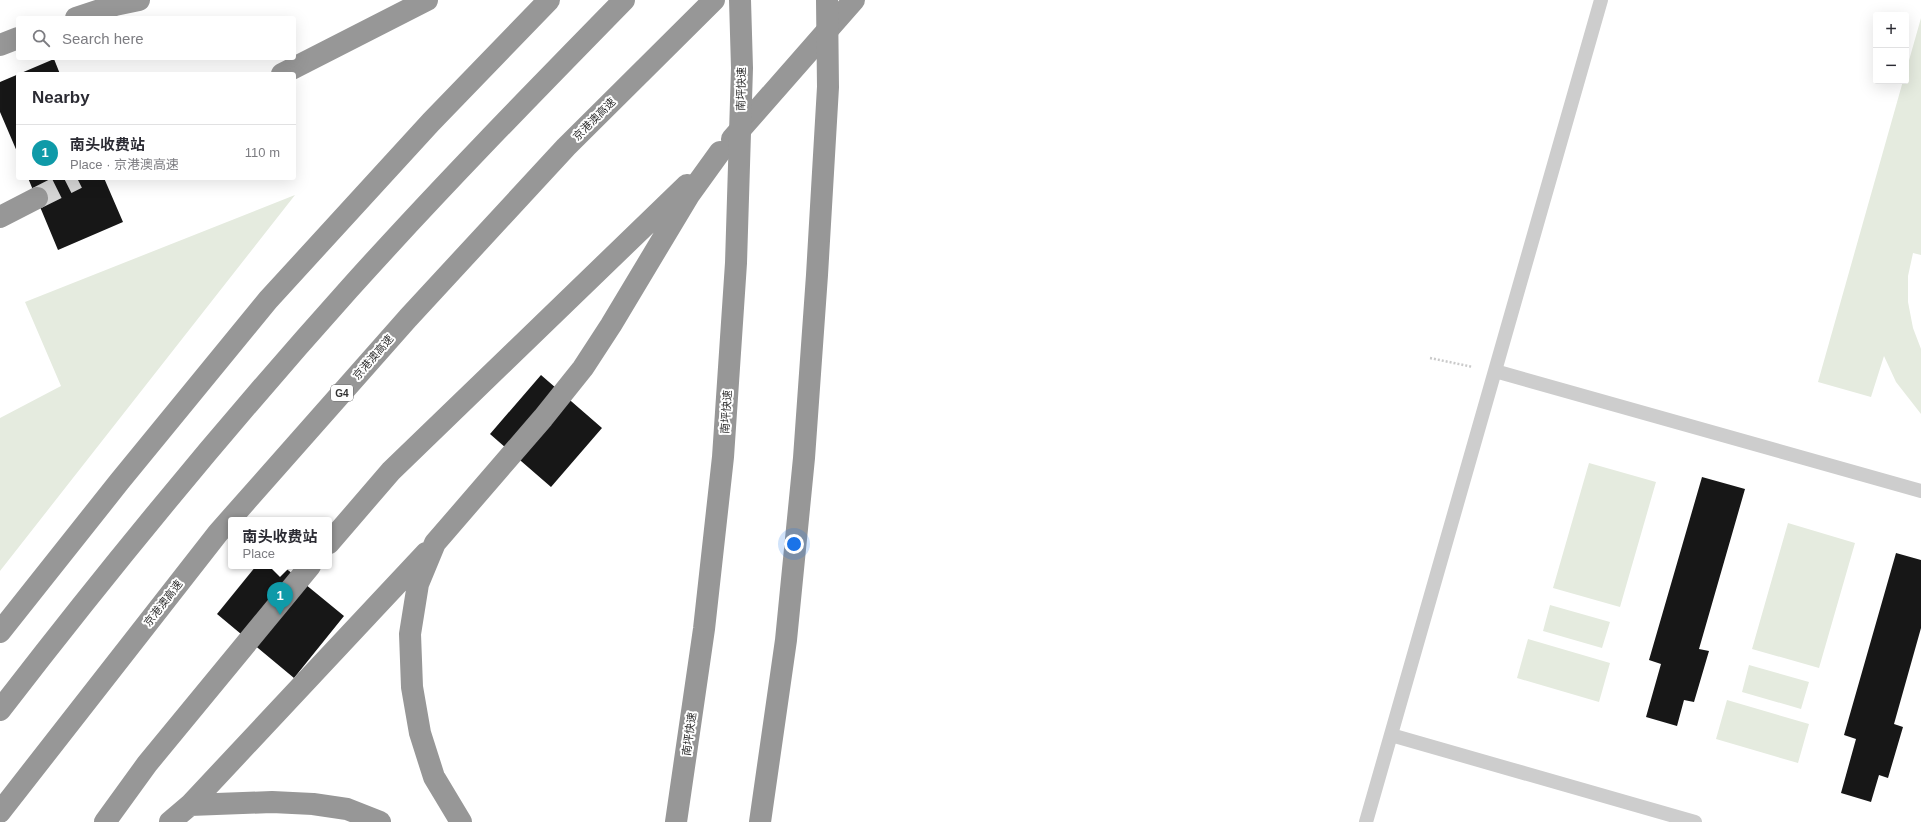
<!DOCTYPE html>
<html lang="en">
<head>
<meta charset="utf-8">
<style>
  :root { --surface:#fff; --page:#f2f2f3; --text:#2b2b33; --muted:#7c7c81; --line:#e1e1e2; --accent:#1a73e8 }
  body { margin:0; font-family:Arial,"Noto Sans SC",sans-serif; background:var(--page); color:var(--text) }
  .controls { position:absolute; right:12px; top:12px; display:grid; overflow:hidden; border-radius:4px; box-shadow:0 4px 16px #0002 }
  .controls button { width:36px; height:36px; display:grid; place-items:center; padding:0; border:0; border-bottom:1px solid var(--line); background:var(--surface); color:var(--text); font:20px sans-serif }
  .you { position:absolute; left:794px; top:544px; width:14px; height:14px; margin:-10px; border:3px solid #fff; border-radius:50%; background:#1a73e8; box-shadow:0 0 0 6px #1a73e833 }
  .badge { display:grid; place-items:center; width:26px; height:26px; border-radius:50%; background:var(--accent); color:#fff; font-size:13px; font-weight:700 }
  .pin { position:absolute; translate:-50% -33px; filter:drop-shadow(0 1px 2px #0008) }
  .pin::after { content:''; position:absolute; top:21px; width:14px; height:12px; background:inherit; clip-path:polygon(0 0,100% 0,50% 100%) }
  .popup { position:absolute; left:228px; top:517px; width:104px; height:52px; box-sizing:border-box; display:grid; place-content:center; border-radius:4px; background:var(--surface); filter:drop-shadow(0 1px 3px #0005); font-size:13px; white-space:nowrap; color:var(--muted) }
  .popup b { font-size:15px; color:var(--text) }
  .popup::after { content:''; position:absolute; left:50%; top:100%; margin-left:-8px; border:8px solid transparent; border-top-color:var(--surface) }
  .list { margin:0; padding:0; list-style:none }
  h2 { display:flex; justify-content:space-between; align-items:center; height:52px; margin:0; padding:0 16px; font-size:17px }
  h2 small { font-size:13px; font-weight:400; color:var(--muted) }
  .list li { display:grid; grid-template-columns:26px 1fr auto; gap:12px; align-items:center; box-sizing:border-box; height:56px; padding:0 16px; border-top:1px solid var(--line) }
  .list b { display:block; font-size:15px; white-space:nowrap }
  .list p { margin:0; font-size:13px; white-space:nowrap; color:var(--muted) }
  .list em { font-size:13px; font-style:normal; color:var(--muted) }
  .icon { flex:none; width:22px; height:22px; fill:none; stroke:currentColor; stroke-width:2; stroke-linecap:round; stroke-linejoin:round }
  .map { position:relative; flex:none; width:1921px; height:822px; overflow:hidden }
  .search { position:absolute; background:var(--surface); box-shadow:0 4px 16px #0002; left:16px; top:16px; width:280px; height:44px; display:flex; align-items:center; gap:10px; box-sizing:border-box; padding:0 14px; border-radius:4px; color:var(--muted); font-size:15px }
  .panel { position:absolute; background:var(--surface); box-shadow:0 4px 16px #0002; left:16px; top:72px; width:280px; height:108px; border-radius:4px }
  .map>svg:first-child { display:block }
  .green { fill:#e5ebdf }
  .building { fill:#171717 }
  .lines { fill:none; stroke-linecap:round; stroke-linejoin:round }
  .highway-tunnel { stroke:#d6d6d6; stroke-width:22; stroke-dasharray:22 11; stroke-linecap:butt }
  .path { stroke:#cacaca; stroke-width:2.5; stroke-dasharray:2 2; stroke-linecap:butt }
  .lane { stroke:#cdcdcd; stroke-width:14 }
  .highway { stroke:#979797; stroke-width:22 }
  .highway-bridge { stroke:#979797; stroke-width:22 }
  .labels { text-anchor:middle; stroke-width:4; stroke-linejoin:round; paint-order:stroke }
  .shield { fill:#fff; stroke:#6e6e6e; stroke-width:1 }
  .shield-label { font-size:10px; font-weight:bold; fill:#303030 }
  .street-label { font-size:11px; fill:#303030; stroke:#fff }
</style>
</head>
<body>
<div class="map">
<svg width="1921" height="822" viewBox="0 0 1921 822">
  <rect width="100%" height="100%" fill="#fff"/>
  <path class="green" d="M1921,18V255L1913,253L1908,276V302L1913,328L1921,349V414L1896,382L1884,356L1871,397L1818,382L1903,81H1906V71Z
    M295,195L0,571V418L61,386L25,302Z
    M1589,463L1656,482L1620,607L1553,588Z
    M1788,523L1855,543L1819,668L1752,649Z
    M1550,605L1610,622L1602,648L1543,631Z
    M1528,639L1610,663L1599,702L1517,678Z
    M1749,665L1809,682L1801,709L1742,692Z
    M1727,700L1809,724L1798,763L1716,739Z"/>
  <path class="building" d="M54,59L60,74H18V154L0,112V82Z
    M28,178H104L123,222L58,250Z
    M541,375L602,428L551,487L490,434Z
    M1702,477L1745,489L1699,649L1709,651L1694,702L1684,700L1677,726L1646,717L1661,664L1649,660Z
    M1896,553L1921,560V628L1894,724L1903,727L1888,778L1879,775L1871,802L1841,793L1856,739L1844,735Z
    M256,566H283L344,616L294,678L217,614Z"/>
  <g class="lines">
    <path class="highway-tunnel" d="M37,198L77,178"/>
    <path class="path" d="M1430,358L1473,367"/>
    <path class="lane" d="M1495,371L1921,491
      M1391,735L1695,822
      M1366,822L1601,0"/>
    <path class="highway" d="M76,18L115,5L139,0
      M0,45L18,38
      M282,74L427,0
      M732,139L854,0
      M0,217L37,198
      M329,543L391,471L687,185
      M0,632L119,482L268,300L431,122L549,0
      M0,710C111,566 227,425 349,289C438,190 531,95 624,0
      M190,805L426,553
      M0,812L218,533L408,318L566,147L714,0
      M105,822L147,764L310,566
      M170,822L190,805L272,802L313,804L347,809L380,822
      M461,822L434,777L420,733L412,687L410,634L418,584L435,543L543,418L583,368L611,325L689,195L720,152"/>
    <path class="highway-bridge" d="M676,822L704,629L723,457L736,263L742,68L740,0
      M760,822L786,640L804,458L817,275L828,87L827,0"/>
  </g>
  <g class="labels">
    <rect class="shield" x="331" y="385" width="22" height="16" rx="3"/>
    <g class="shield-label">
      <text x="342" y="397">G4</text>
    </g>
    <g class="street-label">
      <text transform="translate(741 89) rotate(-89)" y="4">南坪快速</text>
      <text transform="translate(594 119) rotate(-45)" y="4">京港澳高速</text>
      <text transform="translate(373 357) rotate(-49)" y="4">京港澳高速</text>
      <text transform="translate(726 412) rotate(-86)" y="4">南坪快速</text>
      <text transform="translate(163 603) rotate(-52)" y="4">京港澳高速</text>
      <text transform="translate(689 734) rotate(-82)" y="4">南坪快速</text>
    </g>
  </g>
</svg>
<div class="controls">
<button>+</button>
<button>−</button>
</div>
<div class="you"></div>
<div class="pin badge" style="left:280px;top:615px;background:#0f9aa8">1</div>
<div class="popup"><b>南头收费站</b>Place</div>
<div class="search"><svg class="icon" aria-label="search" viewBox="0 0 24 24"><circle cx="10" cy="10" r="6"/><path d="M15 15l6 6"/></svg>Search here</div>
<section class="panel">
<h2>Nearby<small></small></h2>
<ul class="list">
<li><span class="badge" style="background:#0f9aa8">1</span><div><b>南头收费站</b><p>Place · 京港澳高速</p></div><em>110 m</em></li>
</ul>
</section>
</div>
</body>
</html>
